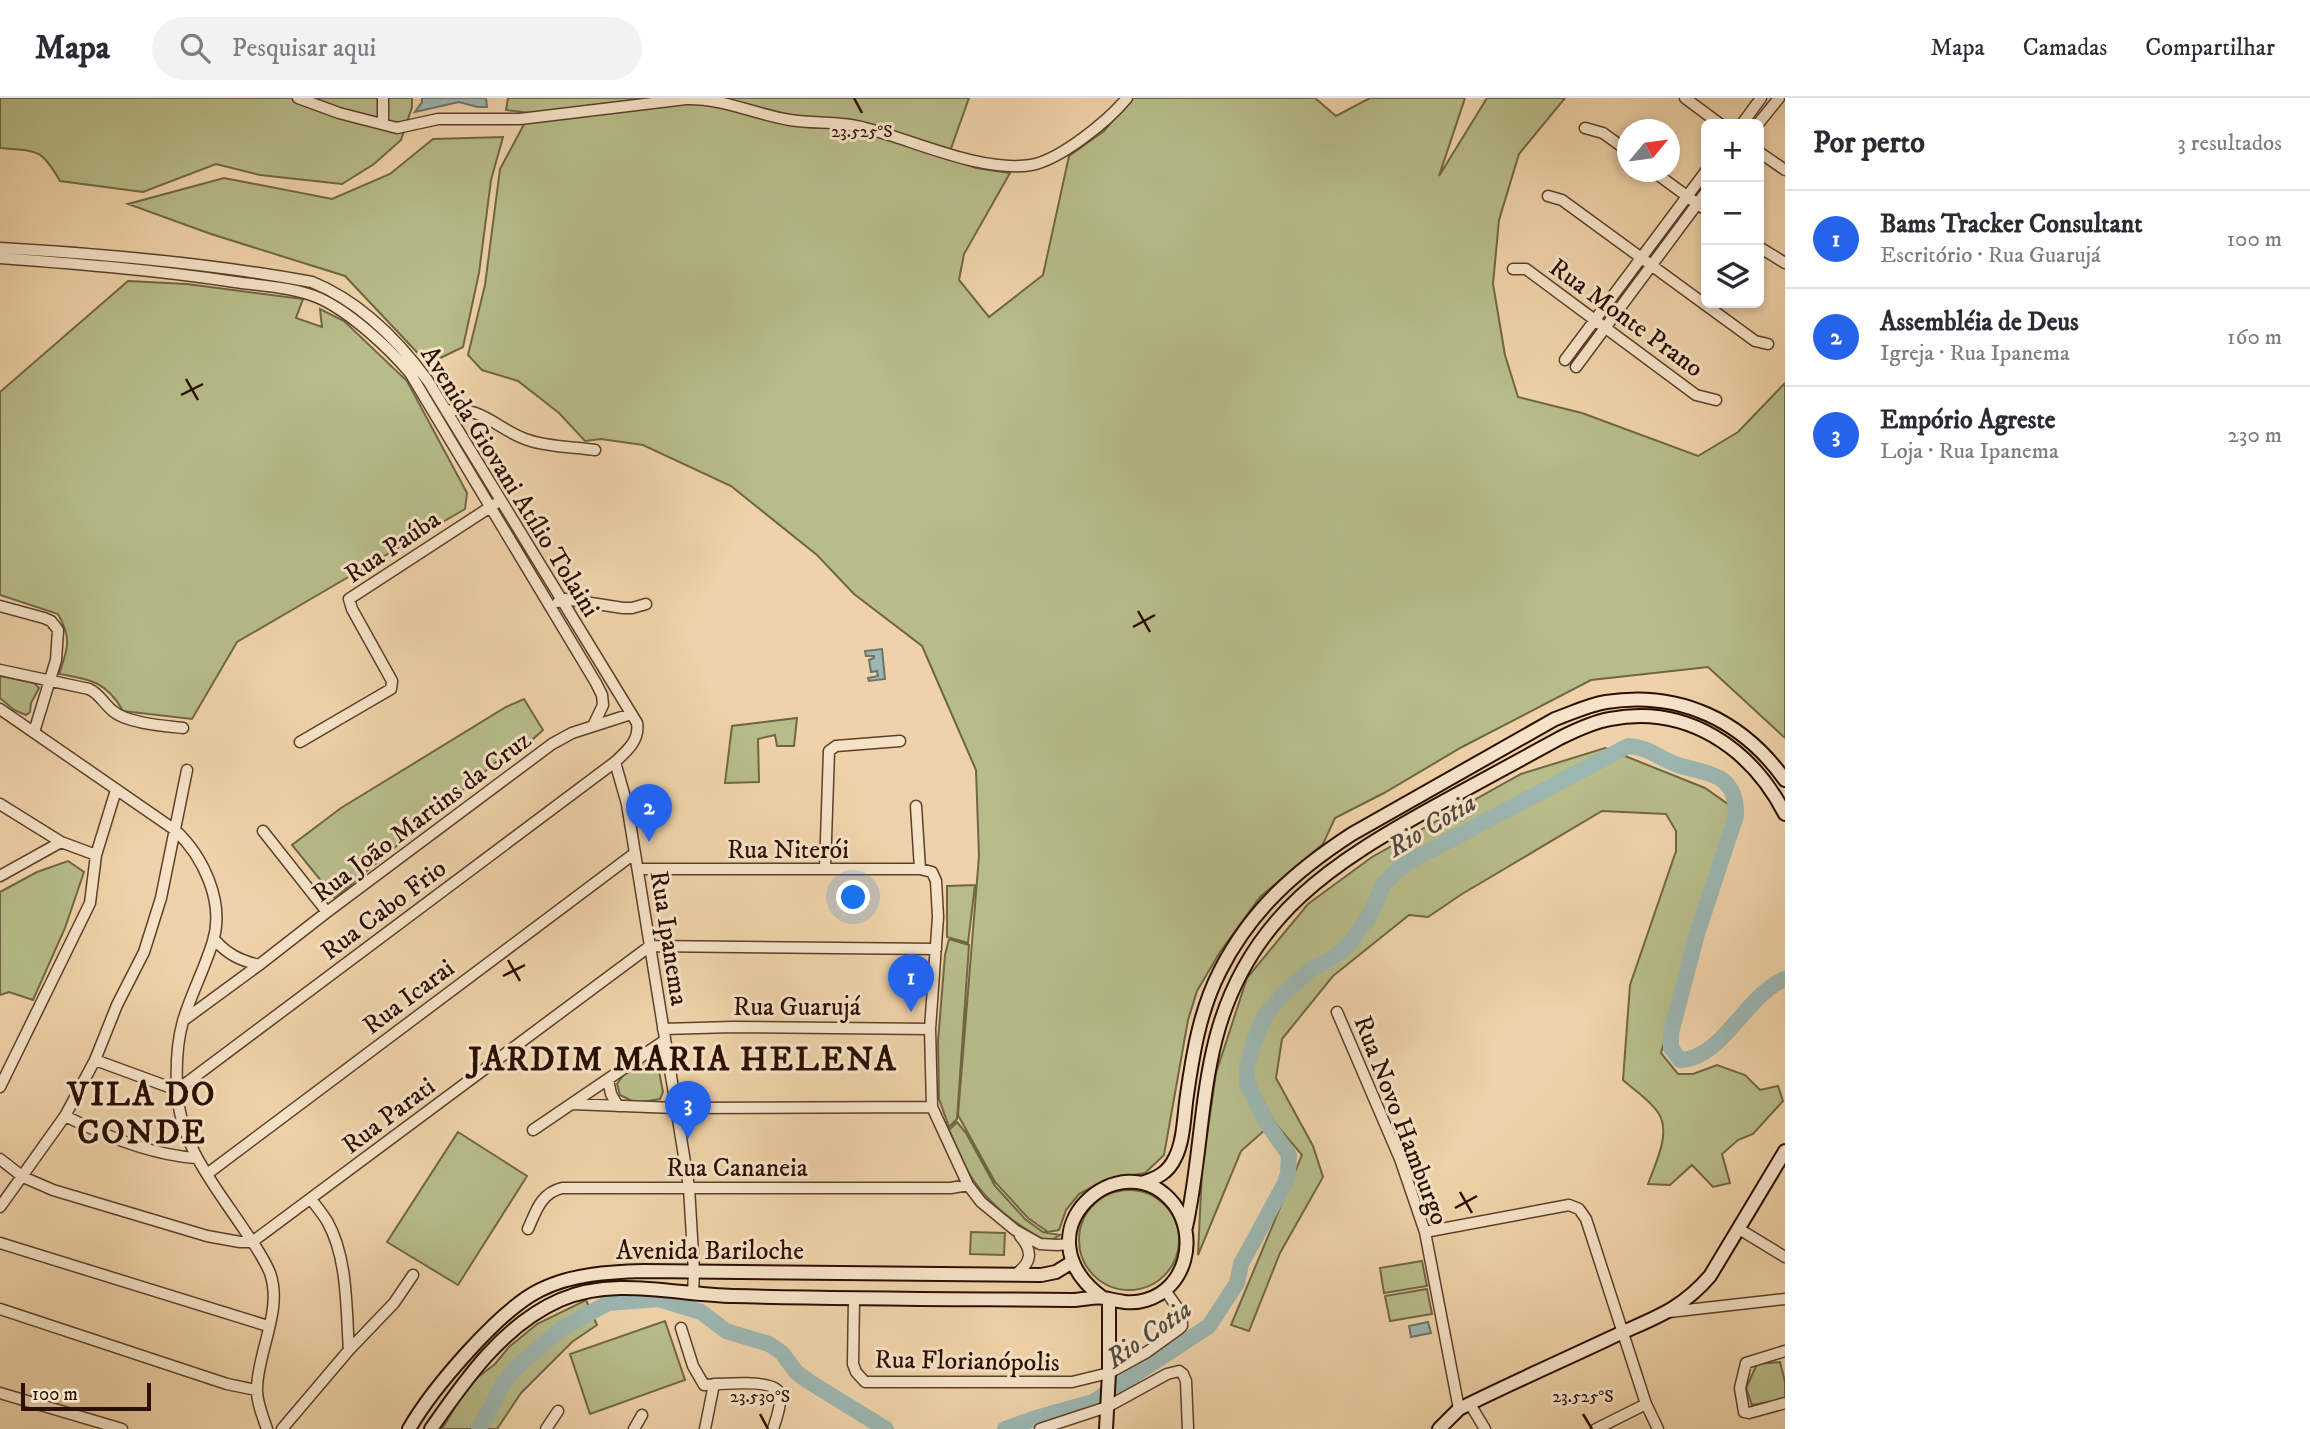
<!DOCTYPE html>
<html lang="pt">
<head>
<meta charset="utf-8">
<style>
  :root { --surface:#fff; --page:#f2f2f3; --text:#2b2b33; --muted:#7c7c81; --line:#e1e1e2; --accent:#2563eb }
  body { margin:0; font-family:"IM FELL DW Pica",serif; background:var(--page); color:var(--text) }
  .controls { position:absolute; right:21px; top:21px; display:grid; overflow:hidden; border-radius:10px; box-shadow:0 4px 10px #0003 }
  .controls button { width:63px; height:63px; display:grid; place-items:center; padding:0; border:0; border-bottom:2px solid var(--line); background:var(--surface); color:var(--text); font:35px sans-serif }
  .compass { position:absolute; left:1617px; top:21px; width:63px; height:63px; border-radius:50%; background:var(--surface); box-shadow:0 4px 10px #0003; rotate:61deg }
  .scale { position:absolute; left:21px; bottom:18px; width:130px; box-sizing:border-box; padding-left:7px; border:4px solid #2b0f00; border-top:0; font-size:19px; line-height:24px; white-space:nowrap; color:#2b0f00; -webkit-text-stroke:5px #f5e2c7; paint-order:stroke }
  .you { position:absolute; left:854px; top:800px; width:24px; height:24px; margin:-18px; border:5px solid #fff; border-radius:50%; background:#1a73e8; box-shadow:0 0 0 10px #1a73e833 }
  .badge { display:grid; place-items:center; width:46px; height:46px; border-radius:50%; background:var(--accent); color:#fff; font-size:23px; font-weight:700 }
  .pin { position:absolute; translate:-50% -58px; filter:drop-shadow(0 2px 4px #0008) }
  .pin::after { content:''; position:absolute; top:37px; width:24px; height:21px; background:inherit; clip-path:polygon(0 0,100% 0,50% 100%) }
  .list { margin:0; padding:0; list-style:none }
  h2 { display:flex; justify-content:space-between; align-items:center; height:91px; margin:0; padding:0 28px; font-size:30px }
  h2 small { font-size:23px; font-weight:400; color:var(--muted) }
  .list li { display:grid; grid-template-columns:46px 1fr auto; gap:21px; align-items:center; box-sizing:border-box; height:98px; padding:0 28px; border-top:2px solid var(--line) }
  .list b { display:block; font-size:26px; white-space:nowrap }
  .list p { margin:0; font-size:23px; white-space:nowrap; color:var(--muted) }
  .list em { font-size:23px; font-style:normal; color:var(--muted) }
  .icon { flex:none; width:38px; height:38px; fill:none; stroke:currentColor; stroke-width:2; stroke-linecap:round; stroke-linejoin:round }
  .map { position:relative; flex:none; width:1785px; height:1331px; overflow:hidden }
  header { display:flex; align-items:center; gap:42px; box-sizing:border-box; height:98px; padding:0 35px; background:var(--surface); border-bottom:2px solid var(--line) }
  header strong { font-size:33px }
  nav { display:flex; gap:38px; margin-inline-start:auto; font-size:24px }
  .search { width:490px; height:63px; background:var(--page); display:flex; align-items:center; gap:18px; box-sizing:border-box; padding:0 24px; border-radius:38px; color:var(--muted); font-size:26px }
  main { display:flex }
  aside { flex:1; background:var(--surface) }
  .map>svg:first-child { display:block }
  .green { fill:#b7bc89; stroke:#716644; stroke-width:2 }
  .water { fill:#9cb6b1; stroke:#6f736a; stroke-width:2 }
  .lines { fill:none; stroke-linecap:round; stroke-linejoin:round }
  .river { stroke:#9cb6b1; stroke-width:16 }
  .street-casing { stroke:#5c402a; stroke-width:13 }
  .secondary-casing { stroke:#2b0f00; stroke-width:16 }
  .street { stroke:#f5e2c7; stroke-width:10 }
  .secondary { stroke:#f5e2c7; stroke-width:12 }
  .ticks { fill:none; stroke:#2b0f00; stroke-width:2.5 }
  .labels { text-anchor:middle; stroke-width:6; stroke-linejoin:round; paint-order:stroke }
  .street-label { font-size:26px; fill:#2b0f00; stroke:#f5e2c7 }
  .water-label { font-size:28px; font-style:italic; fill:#53493e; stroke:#f5e2c7 }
  .district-label { font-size:33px; font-weight:bold; letter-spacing:2px; fill:#2b0f00; stroke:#f5e2c7 }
  .ticks-label { font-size:18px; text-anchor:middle; fill:#2b0f00; stroke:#f5e2c7; stroke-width:6; stroke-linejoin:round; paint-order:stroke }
</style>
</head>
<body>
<header>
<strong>Mapa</strong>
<div class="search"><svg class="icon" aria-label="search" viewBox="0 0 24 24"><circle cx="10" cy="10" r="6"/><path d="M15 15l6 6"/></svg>Pesquisar aqui</div>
<nav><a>Mapa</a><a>Camadas</a><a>Compartilhar</a></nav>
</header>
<main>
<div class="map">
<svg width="1785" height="1331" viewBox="0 0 1785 1331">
  <rect width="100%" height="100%" fill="#efd2a9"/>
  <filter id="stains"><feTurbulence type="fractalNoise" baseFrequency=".00286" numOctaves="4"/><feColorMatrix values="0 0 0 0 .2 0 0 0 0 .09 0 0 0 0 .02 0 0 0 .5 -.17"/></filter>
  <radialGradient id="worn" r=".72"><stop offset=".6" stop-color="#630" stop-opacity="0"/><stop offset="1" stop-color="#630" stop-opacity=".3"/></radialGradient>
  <path class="green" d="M0,0H412V9L401,42L374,66L342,86L260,77L216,66L143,94L60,83C41,50 38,53 0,50Z
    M508,0H969L948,59L976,70L1010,75L964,156L959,182L989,219L1043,177L1069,58L1104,33L1132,0H1315L1336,18L1370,0H1465L1439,78L1487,0H1565L1519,56L1499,122L1493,186L1505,257L1518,299L1582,315L1698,358L1738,334L1785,285V640L1708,569L1591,582L1462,649L1384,695L1335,720L1323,746L1260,799L1220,854L1197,893L1188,922L1164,1057L1145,1075L1105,1082L1079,1096L1066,1112L1059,1132L1048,1134L1028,1120L995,1084L958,1017L979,758L976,672L922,548L854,496L817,457L731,388L643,347L601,341L585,343L559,315L518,283L482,272L468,257L485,187L500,71L530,15L506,12Z
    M503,39L491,82L479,175L463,249L428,266L345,178L211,136L128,106L224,80L332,101L390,76L433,41Z
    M128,183L187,186L303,201L296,220L322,229L320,211L344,223L407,283L467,395L465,411L237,544L192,621L123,613C107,584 90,581 59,576C68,550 72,541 58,516L0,497V294Z
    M2,578L34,585L39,590L31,605L30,614L26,617L14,612L0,600V579Z
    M524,601L543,632L513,659L496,664L335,800L292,747L341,710L506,609Z
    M797,620L794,648H777L775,637L758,641L759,684L725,685L732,628Z
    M1605,650L1705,690L1732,709L1661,955L1678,976H1693L1717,967L1745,977L1760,992L1778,988L1783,1003L1753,1036L1738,1042L1722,1056L1730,1085L1713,1089L1692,1067L1670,1087L1648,1086C1655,1066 1671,1036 1659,1016C1651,1003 1634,992 1623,982L1630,887L1676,753V733L1666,716L1602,713L1462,796L1428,819L1409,817L1333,878L1282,941L1276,980L1313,1048L1323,1079L1280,1155L1249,1233L1231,1227L1302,1057L1274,1024L1241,1053L1198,1157L1202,1072L1216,975L1247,880L1308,806L1372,759L1521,676Z
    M68,763L84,774L65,830L33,902L9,894L0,897V794L37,774Z
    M975,787L968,845L947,839V788Z
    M949,841L969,847L957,1021L949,1029L939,1001L938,943L945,857Z
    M648,959L658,968L663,994L660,1001L636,1005L620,997L617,986L624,976Z
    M957,1024L966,1035L995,1088L1025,1121L1043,1134L1060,1137L1048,1144C1017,1128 989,1107 970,1077C962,1063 956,1047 949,1032Z
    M458,1034L527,1078L458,1187L387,1144Z
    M1079 1142a50 50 0 1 1 100 0a50 50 0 1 1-100 0Z
    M971,1134L1005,1135L1004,1157L970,1156Z
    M1422,1163L1427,1188L1384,1195L1380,1170Z
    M1427,1191L1432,1216L1390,1223L1385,1198Z
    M586,1202L597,1227L572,1244L521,1295L497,1331H442L469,1286L495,1266L509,1249L537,1226Z
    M665,1223L685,1282L590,1316L570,1256Z
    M1780,1264L1785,1284V1301L1752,1307L1746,1290L1757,1266Z"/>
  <path class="water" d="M422,0H486L487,9H478L459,4L415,14L422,4Z
    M882,551L885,581L869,583L868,580L878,578L877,573L871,574L869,562L874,560V558H866L865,553Z
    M1428,1224L1431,1235L1411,1239L1409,1228Z"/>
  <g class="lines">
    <path class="river" d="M479,1331L504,1284L519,1267L561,1231L608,1205L658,1201L701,1214L726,1233L769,1246L782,1255L796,1274L808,1283L886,1331
      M1005,1331L1036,1320L1093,1304L1209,1228L1237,1185L1241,1166L1285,1085L1288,1075L1289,1057L1268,1027L1247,985V970L1254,943L1265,918L1282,897L1311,871L1334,859L1349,847L1371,815L1383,787L1398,771L1416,760L1628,648C1650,649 1659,661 1678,667C1710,677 1737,675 1736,718L1697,836L1671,935V950L1680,962C1723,961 1745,897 1785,881"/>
    <defs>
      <path id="street" d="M298,0L339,15L397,30L438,21H520L686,1C722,0 754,16 790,22C815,26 841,23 865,30C914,42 981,75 1031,67C1060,62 1108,23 1127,0
        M1685,0L1720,26
        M383,26V0
        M1742,26L1761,0
        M1758,26L1779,0
        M1585,30L1603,35L1628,53
        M1759,54L1785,72
        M1654,74L1706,112
        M1548,98L1562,102L1755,243L1768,246
        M1759,149L1785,165
        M0,150C105,156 209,165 312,184C359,203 398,242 428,283L637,625C640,642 627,653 615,664L627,706L689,1089L694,1174L693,1196
        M0,160C79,166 157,172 235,184C262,188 293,189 319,200C350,214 388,249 410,275L596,585L602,597L603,607L593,628
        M1513,171H1526L1696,297L1716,302
        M1565,262L1706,73
        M1576,269L1706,94
        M446,313C483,307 497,332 528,342C548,349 573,349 595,352
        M558,504L565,501L623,510H632L646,506
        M0,508L44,520L51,523L58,532L56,562L34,634
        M0,572L89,591C100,596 104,606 113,613C126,625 165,628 183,630
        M0,611L175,732C203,758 225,804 213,843C205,870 191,896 183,923C177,944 176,969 177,991C179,1047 216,1089 245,1133C254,1146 264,1160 270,1175C283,1212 258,1252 257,1290C256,1303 263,1319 267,1331
        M300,644L391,591L392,583L352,511L349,501L495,406
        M0,706L61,744L96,757
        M916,708L920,771
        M263,733L327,814
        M638,771H920L932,774L936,783L938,819L930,931L932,1009L968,1087L981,1104L1015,1132L1040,1146L1057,1147L1069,1146
        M825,771L829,653L836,648L900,643
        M0,778L61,744
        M214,841C227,856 239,862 259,867
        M1337,914L1400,1061L1425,1134L1459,1311
        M184,922L259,867L327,814L552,646L572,635L631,616
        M663,931L733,929L930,931
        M95,962L177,992L615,664
        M608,981L611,996L618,1008
        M0,989L90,805L96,757L116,692
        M572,1006L675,1010L932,1009
        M65,1018C105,1038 151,1057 196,1060
        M533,1032L664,943
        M0,1061L23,1079L53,1092L207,1138L240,1144H252L650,848L936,851
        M207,1076L635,755
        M311,1101C316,1108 322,1115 327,1123C348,1160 346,1210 349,1252
        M0,1109L65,1018L95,962L117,907L144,854L161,800L187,672
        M528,1131C536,1113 541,1095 562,1090H951L968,1087
        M1739,1131L1785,1159
        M1425,1134L1569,1107L1579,1111L1586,1121L1646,1306L1658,1331
        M0,1145L268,1228
        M1016,1176C1032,1164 1033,1153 1020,1138
        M854,1201L853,1266L856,1274L865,1284H1072L1109,1275L1147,1254L1179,1231L1182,1228L1181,1215L1165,1192
        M0,1211L227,1286L256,1292
        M1669,1214L1785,1201
        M681,1230L693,1268L704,1287C718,1286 772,1281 779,1294C783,1302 776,1322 773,1331
        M1785,1253L1746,1265L1740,1290L1744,1314L1749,1315L1785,1305
        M0,1295L122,1331
        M1470,1306L1485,1331
        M282,1331L349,1252L394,1205L413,1177
        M546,1331L558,1313
        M634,1331L642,1317
        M705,1331L714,1286
        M1040,1331L1107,1309L1167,1276L1179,1273L1183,1276L1186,1283L1188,1331
        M1596,1331L1646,1306"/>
      <path id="secondary" d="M1142,1085C1157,1080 1168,1075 1175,1060C1184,1043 1184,1016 1187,997C1193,955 1200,912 1220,873C1251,812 1295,773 1352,736L1555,621C1572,615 1588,607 1606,604C1680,592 1743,623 1785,682
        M1186,1129C1200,1066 1200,1002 1216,940C1248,817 1334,764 1439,706C1479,684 1520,662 1560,640C1576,632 1593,624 1610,621C1687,606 1751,650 1785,716
        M409,1331C432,1291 499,1212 540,1192C572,1176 609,1174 644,1173L1041,1177L1056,1174L1072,1164
        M431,1331C465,1282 503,1227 560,1202C615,1178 676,1197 733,1198C846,1201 959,1201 1072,1202C1082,1202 1095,1198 1104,1200C1119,1203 1130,1207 1146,1202C1187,1190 1198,1138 1174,1106C1122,1040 1014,1135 1103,1200
        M1106,1331L1109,1275V1203
        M1439,1331L1459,1311C1507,1287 1557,1265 1606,1242C1649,1221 1677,1216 1710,1178L1785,1053"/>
    </defs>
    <use href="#street" class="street-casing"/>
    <use href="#secondary" class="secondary-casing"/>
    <use href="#street" class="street"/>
    <use href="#secondary" class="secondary"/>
  </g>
  <path class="ticks" d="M854,0L862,15M186,281L198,302M181,297L203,286M1138,513L1150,534M1133,529L1155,517M508,862L520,883M503,878L525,867M1460,1094L1472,1115M1455,1110L1477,1098M760,1316L768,1331M1583,1316L1592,1331"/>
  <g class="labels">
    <g class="street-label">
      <text transform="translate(1627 219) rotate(36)" y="9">Rua Monte Prano</text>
      <text transform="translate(511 383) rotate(58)" y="9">Avenida Giovani Atílio Tolaini</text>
      <text transform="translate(392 448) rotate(-34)" y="9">Rua Paúba</text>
      <text transform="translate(421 718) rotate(-37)" y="9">Rua João Martins da Cruz</text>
      <text x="788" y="760">Rua Niterói</text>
      <text transform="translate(383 811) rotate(-37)" y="9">Rua Cabo Frio</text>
      <text transform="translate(670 840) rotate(81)" y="9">Rua Ipanema</text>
      <text transform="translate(408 898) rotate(-37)" y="9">Rua Icarai</text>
      <text x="797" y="917">Rua Guarujá</text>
      <text transform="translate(388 1017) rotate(-37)" y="9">Rua Parati</text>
      <text transform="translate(1402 1022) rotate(69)" y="9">Rua Novo Hamburgo</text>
      <text x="737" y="1078">Rua Cananeia</text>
      <text x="710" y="1161">Avenida Bariloche</text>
      <text transform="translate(967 1262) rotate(1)" y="9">Rua Florianópolis</text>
    </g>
    <g class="water-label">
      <text transform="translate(1431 726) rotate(-31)" y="10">Rio Cotia</text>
      <text transform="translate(1148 1235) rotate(-35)" y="10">Rio Cotia</text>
    </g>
    <g class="district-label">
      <text x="683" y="972">JARDIM MARIA HELENA</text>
      <text x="142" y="1007">VILA DO<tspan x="142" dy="38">CONDE</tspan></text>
    </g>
  </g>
  <g class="ticks-label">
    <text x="862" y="39">23.525°S</text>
    <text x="760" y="1304">23.530°S</text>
    <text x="1583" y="1304">23.525°S</text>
  </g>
  <rect width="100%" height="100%" filter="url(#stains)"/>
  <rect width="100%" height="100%" fill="url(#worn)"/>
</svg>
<div class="controls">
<button>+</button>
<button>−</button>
<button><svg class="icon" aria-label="layers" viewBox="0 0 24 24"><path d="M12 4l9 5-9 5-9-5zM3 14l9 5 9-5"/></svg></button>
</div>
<svg class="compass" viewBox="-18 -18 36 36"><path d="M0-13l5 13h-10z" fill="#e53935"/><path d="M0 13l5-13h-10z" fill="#7c7c81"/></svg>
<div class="scale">100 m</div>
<div class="you"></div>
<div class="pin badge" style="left:911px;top:914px">1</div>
<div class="pin badge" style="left:649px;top:744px">2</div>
<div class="pin badge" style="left:688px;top:1041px">3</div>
</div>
<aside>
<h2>Por perto<small>3 resultados</small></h2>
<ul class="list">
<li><span class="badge">1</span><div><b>Bams Tracker Consultant</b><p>Escritório · Rua Guarujá</p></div><em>100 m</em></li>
<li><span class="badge">2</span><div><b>Assembléia de Deus</b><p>Igreja · Rua Ipanema</p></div><em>160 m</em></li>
<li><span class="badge">3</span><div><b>Empório Agreste</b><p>Loja · Rua Ipanema</p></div><em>230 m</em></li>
</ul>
</aside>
</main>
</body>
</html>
